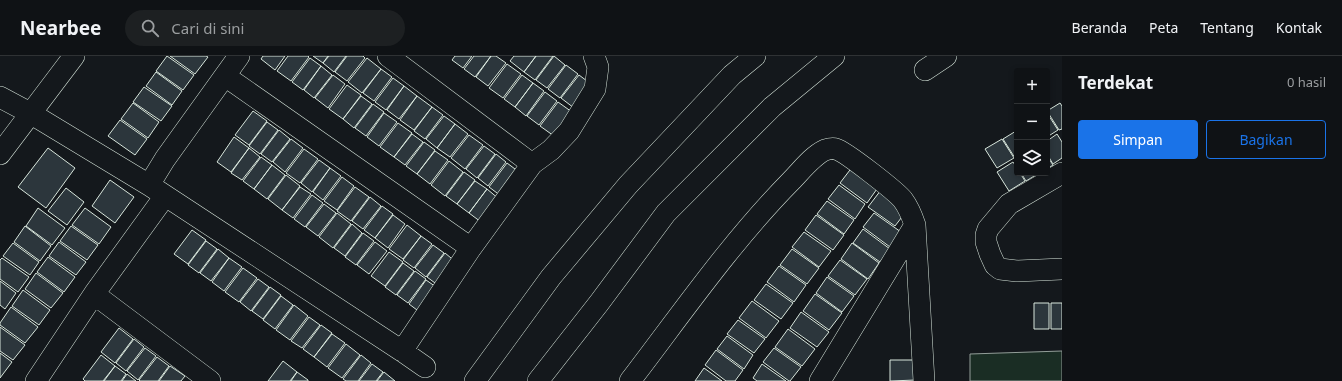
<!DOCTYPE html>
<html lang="id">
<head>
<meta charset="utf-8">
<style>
  :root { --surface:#0f1215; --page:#1d2022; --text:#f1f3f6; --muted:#9b9ea0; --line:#2f3234; --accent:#1a73e8 }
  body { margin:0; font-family:"Noto Sans",sans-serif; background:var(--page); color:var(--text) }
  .controls { position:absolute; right:12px; top:12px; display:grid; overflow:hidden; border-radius:4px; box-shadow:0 2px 6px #0003 }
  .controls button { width:36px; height:36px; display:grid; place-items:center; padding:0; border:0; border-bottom:1px solid var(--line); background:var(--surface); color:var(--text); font:20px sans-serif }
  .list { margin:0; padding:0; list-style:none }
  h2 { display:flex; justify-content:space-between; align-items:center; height:52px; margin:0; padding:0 16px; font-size:17px }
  h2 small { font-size:13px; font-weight:400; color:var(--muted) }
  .actions { display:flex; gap:8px; padding:12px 16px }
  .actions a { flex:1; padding:9px 0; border:1px solid var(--accent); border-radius:4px; text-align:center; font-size:14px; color:var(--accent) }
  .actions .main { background:var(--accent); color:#fff }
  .icon { flex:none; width:22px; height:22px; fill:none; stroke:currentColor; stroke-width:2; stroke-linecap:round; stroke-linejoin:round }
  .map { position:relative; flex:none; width:1062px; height:325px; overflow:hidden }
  header { display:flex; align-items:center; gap:24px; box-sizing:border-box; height:56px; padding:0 20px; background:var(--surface); border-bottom:1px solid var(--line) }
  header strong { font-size:19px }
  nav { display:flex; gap:22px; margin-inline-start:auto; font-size:14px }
  .search { width:280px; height:36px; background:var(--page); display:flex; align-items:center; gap:10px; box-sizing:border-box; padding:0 14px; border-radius:22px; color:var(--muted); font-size:15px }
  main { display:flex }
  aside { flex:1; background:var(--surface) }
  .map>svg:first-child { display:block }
  .green { fill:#1a2d24; stroke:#939e99 }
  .building { fill:#2c363c; stroke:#d8e6dc }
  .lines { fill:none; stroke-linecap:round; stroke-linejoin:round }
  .minor-casing { stroke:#d8e6dc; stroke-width:22 }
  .minor { stroke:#14181c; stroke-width:21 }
</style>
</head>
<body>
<header>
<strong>Nearbee</strong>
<div class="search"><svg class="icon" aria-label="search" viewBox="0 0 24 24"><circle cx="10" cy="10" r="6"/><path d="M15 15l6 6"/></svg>Cari di sini</div>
<nav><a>Beranda</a><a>Peta</a><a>Tentang</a><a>Kontak</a></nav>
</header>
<main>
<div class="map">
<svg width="1062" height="325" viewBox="0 0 1062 325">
  <rect width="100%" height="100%" fill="#14181c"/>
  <path class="green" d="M1062,295V325H970V298Z"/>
  <path class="building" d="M167,0L194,19L183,34L156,15Z
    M170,0H206L208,1L195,18Z
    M263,0H285L275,14L261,3Z
    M288,0H308L309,1L291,25L277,15Z
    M313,0H328L323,7Z
    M329,0H346L334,16L323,7Z
    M347,0H363L365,2L347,25L335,16Z
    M455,0H472L463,12L452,4Z
    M474,0H491L475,21L464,13Z
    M491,0H496L506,7L488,30L476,21Z
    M514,0H536L524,16L510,5Z
    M536,0H553L535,24L524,16Z
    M554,0L565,9L547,32L536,24Z
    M310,2L321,10L303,34L292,26Z
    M367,2L381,13L362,37L348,26Z
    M507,8L521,18L503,42L489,32Z
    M566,9L578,18L560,42L548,33Z
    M321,10L332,19L314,42L304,34Z
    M381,13L392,21L374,45L363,37Z
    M156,16L182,35L172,49L146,30Z
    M333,19L345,28L328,52L315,42Z
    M522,19L533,27L515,51L504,43Z
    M579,19L591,28L574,52L561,42Z
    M393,22L404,30L386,54L375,46Z
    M533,27L544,35L526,60L515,51Z
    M347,29L361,39L343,63L329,53Z
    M404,30L417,40L399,63L387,54Z
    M144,31L172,50L161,65L133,46Z
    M545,36L557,45L539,69L527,60Z
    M361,40L372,48L354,72L343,63Z
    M417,40L432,51L414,74L400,64Z
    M558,46L572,56L554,80L540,70Z
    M133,47L159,66L148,82L121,63Z
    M1060,47L1062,50V73L1059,74L1047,55Z
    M373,48L384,56L366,80L355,72Z
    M432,51L443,59L425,83L414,75Z
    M253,55L267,65L249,89L235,79Z
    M384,57L397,66L379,90L367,81Z
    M1047,57L1058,74L1047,81Z
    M444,60L455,68L437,92L426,83Z
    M120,64L147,83L135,99L108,80Z
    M267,66L278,74L260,98L249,90Z
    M398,67L412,77L394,101L380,91Z
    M455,68L468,78L450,101L437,92Z
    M279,74L290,83L272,106L261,98Z
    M1016,75L1017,101L1015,102L1003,83Z
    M412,78L423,86L405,109L394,101Z
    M1057,78L1062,86V102L1053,108L1047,98V85Z
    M469,79L483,89L465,113L451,102Z
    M234,81L249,92L231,116L217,106Z
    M291,83L303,92L285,116L273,106Z
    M1002,83L1014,102L997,112L985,93Z
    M424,86L435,94L417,118L406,110Z
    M484,90L495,98L477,122L466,113Z
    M48,92L75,112L46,152L18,131Z
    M249,92L260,101L242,124L231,117Z
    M304,93L318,103L300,127L286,117Z
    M435,95L448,104L430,128L417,118Z
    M496,98L506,106L488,130L478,122Z
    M1047,100L1053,109L1047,113Z
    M261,101L272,109L254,133L243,125Z
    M319,104L330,112L312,136L301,127Z
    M449,105L463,116L445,140L431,129Z
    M1013,106L1017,112V117H1020L1025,125L1009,135L997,116Z
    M507,107L519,116L501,140L489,131Z
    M272,109L285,119L267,143L254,133Z
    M853,110L879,130L867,147L840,127Z
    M330,112L341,120L323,144L313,136Z
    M464,116L475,124L457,148L446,140Z
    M1021,117H1039L1026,125Z
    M286,119L300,130L282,154L268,143Z
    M342,121L354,130L337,154L324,145Z
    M110,124L134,141L115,167L92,150Z
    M475,125L487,133L469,157L457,148Z
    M839,129L865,148L855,163L828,143Z
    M300,131L311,138L293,162L282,154Z
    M355,131L369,141L351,165L337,155Z
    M66,132L84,146L67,169L48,155Z
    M487,133L499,143L481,166L469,157Z
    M881,134L908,153L895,170L868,151Z
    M312,139L323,147L305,171L294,163Z
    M370,141L381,150L363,173L352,165Z
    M827,145L854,164L844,178L817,158Z
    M324,148L336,157L318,180L306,171Z
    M382,150L393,158L375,182L364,174Z
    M38,152L65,172L52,189L26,170Z
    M85,152L111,171L99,188L72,169Z
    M337,157L351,168L333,192L319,181Z
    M874,157L901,176L890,191L863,171Z
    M393,159L405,168L388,192L375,182Z
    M816,159L844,179L833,194L805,174Z
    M352,168L362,177L345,200L334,192Z
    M407,169L421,180L403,203L389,193Z
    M25,170L51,190L40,205L14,186Z
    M71,170L98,189L87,204L60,185Z
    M863,173L890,193L880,206L853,187Z
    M192,174L206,184L188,208L174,198Z
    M804,176L831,195L819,211L792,191Z
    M363,177L374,185L356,209L345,201Z
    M421,180L432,188L414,212L403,204Z
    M206,185L217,193L199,217L188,209Z
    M59,186L86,206L76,219L49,200Z
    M375,186L387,195L369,218L357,209Z
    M13,187L39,206L30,219L3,200Z
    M852,187L879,207L868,223L841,203Z
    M433,189L444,197L426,221L415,212Z
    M218,193L229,202L211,225L200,217Z
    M792,193L819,212L807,228L780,209Z
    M389,196L403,206L385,230L371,220Z
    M445,197L457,207L439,230L427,221Z
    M48,201L75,221L64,236L37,216Z
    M2,202L29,221L18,236L0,223V204Z
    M229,202L242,211L224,235L212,226Z
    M840,204L867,223L855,239L828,220Z
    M403,207L414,215L396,239L385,231Z
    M779,210L806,229L794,246L767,226Z
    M243,212L257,222L239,246L225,236Z
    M415,215L426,223L408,247L397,239Z
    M36,217L63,237L51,252L25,233Z
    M827,221L854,240L842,256L816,237Z
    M258,223L269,231L251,255L240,246Z
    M426,224L439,233L421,257L409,248Z
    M0,225L16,237L5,253L0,249Z
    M766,228L793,247L781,263L754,244Z
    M270,231L281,239L263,263L252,255Z
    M23,234L50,254L39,269L12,250Z
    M815,238L842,257L829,274L803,255Z
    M281,240L293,249L275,273L263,264Z
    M752,245L779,265L766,282L739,262Z
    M1034,247H1049V273H1034Z
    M1051,247H1062V273H1051Z
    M294,249L308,260L290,284L276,274Z
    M11,251L38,271L25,287L0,269V267Z
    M801,256L829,276L817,291L790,272Z
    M309,261L320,269L302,292L291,285Z
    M738,264L765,283L754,297L727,278Z
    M321,269L332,277L314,301L303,293Z
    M0,271L25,289L13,304L0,295Z
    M119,272L133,283L115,307L101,296Z
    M788,273L815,293L802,310L775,291Z
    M332,278L345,287L327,311L314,301Z
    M727,280L753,299L744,313L717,293Z
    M134,283L144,291L126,315L116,307Z
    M346,288L360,299L342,322L328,312Z
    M145,292L156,300L138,324L127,315Z
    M774,292L801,311L790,325H789L763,306Z
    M716,294L743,314L735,325H726L705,309Z
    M0,297L12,306L0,322Z
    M101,299L115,310L103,325H85L83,323Z
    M361,299L371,307L358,325H346L343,323Z
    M157,301L169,310L158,325H140L139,324Z
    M890,304H916V324L890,325Z
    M283,305L297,316L290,325H268Z
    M372,308L383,316L376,325H359Z
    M762,308L786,325H757L753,322Z
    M115,310L126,318L121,325H104Z
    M170,310L185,320L181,325H159Z
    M704,312L722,325H695Z
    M297,316L308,324V325H291Z
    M384,316L395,325H377Z
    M127,318L136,325H122Z"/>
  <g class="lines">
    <defs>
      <path id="minor" d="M388,0L532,108
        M925,14L946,0
        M225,20L471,192
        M0,41L30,57L149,129L402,295L425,311
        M0,98L74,0
        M1062,117L1009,148L988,173L986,179V186L990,198L995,209L1000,213L1017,215L1062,213
        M149,129L165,103L239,0
        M94,238L210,325
        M402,295L471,192L532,108L551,94L569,75L595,33L598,11L594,0
        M36,325L94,238L165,140
        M475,325L551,221L628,129L732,19L755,0
        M538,325L599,247L666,157L772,51L834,0
        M630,325C682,257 731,186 791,125C801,115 812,100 825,94C828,93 833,92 836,93C846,96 897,136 903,144C909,152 912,160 915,169L924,325
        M820,325L915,169"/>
    </defs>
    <use href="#minor" class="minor-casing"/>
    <use href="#minor" class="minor"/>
  </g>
</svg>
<div class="controls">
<button>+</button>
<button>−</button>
<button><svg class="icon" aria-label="layers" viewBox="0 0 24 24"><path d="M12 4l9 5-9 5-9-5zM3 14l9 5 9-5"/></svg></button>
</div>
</div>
<aside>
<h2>Terdekat<small>0 hasil</small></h2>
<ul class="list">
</ul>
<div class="actions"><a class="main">Simpan</a><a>Bagikan</a></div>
</aside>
</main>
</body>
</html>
